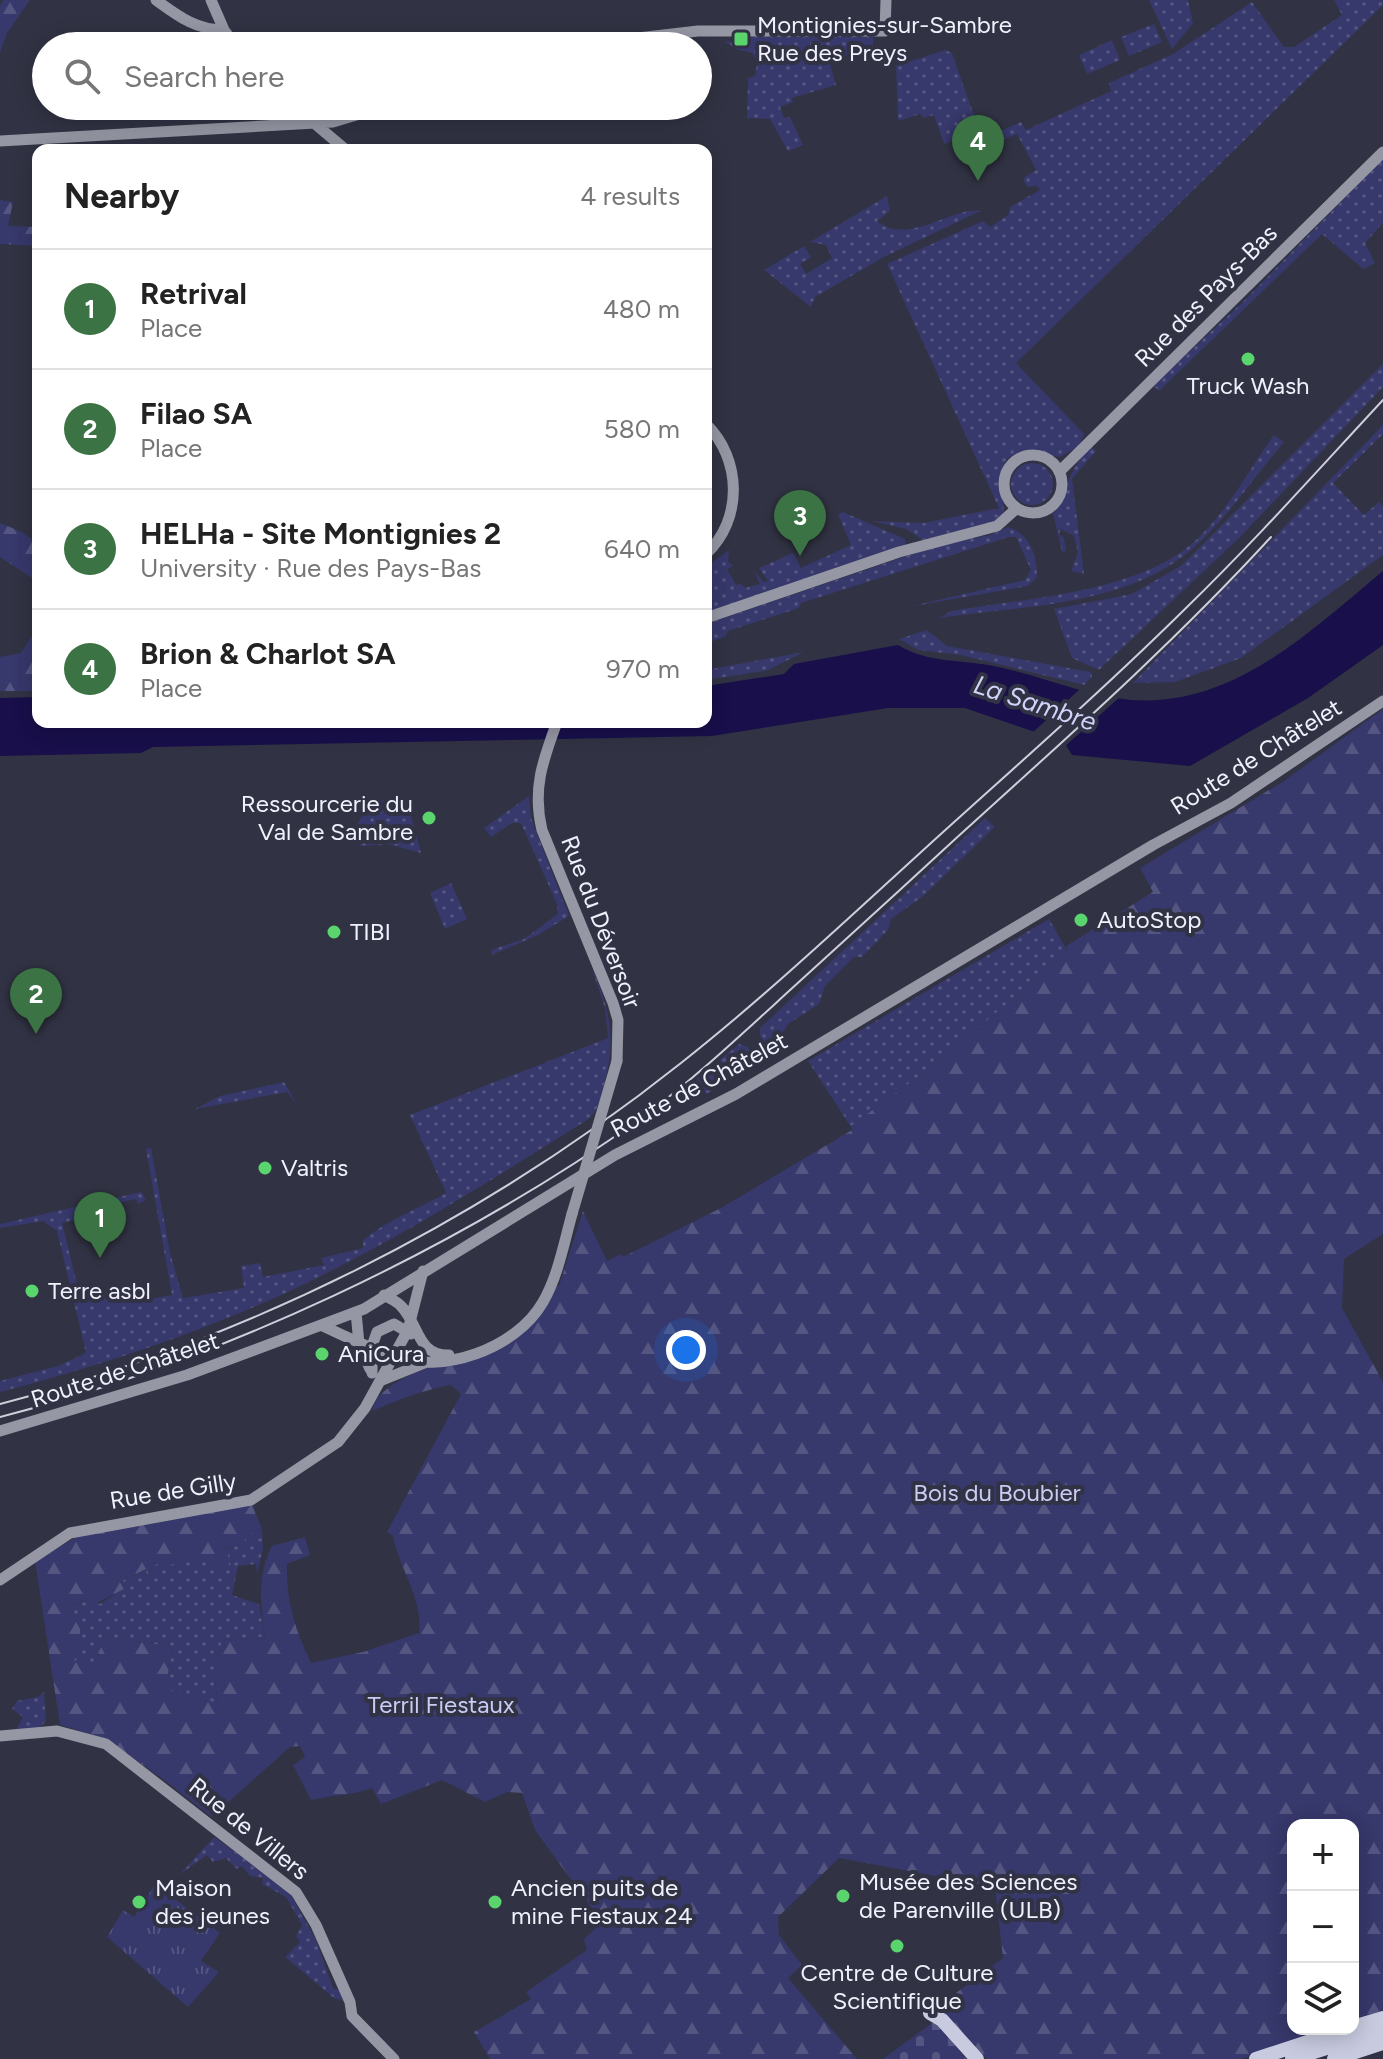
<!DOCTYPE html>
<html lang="en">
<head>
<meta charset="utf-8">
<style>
  :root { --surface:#fff; --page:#f2f2f2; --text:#222; --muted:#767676; --line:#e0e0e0; --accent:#3b7344 }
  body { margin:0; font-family:Figtree,sans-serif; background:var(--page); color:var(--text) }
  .controls { position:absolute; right:24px; bottom:24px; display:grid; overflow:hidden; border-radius:16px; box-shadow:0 4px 20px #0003 }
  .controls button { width:72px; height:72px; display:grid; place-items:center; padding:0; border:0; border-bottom:2px solid var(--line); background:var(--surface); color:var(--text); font:40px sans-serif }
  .you { position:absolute; left:686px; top:1350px; width:28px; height:28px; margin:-20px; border:6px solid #fff; border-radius:50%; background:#1a73e8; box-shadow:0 0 0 12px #1a73e833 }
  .badge { display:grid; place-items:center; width:52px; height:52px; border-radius:50%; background:var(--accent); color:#fff; font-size:26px; font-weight:700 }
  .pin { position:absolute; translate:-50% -66px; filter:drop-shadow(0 2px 4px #0008) }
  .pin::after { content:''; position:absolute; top:42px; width:28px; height:24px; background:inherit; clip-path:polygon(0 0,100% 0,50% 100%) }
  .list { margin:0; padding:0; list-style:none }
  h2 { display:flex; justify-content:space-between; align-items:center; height:104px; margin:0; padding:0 32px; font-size:34px }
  h2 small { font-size:26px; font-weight:400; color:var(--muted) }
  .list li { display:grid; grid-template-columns:52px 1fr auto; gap:24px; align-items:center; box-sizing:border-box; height:120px; padding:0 32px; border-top:2px solid var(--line) }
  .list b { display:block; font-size:30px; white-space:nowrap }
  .list p { margin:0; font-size:26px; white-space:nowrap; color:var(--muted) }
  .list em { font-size:26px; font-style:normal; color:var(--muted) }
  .icon { flex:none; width:44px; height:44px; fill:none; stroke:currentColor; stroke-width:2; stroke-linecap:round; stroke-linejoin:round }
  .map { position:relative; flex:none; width:1383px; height:2059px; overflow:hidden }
  .search { position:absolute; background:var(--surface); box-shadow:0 4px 20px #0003; left:32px; top:32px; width:680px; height:88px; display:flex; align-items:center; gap:20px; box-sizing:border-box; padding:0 28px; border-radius:44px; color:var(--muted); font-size:30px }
  .panel { position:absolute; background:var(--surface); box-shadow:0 4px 20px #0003; left:32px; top:144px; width:680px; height:584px; border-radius:16px }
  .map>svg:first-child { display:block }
  .grass { fill:url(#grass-dots) }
  .forest { fill:url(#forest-firs) }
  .cemetery { fill:url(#cemetery-stones) }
  .park { fill:url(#park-tufts) }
  .water { fill:#180f4b }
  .pier { fill:#313243 }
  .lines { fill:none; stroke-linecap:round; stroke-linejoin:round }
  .secondary { stroke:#9597a4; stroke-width:11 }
  .highway { stroke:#c8cae0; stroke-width:14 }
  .rail { stroke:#cecfdb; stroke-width:2 }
  .secondary-bridge { stroke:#9597a4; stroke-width:11 }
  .poi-dot { fill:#5ad56e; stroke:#313243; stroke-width:3 }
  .labels { text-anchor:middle; stroke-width:8; stroke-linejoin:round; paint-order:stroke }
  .poi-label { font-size:24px; fill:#f0f1fc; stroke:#313243; text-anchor:start }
  .street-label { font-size:24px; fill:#f0f1fc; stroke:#313243 }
  .park-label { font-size:24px; fill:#c8ccf3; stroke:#313243 }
  .water-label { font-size:26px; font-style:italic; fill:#d0d4fb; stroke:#313243 }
</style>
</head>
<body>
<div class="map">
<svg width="1383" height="2059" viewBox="0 0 1383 2059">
  <defs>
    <pattern id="grass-dots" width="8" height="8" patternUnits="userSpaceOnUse" patternTransform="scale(2)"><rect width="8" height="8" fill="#37386b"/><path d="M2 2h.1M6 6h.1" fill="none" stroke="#545581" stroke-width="1.8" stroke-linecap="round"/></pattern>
    <pattern id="forest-firs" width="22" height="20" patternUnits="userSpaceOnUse" patternTransform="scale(2)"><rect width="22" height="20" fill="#37386b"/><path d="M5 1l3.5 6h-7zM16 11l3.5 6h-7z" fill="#545581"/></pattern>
    <pattern id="cemetery-stones" width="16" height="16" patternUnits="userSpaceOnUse" patternTransform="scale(2)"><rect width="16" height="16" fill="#37386b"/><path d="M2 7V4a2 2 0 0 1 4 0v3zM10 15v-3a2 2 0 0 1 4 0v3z" fill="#545581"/></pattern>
    <pattern id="park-tufts" width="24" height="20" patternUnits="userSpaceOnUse" patternTransform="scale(2)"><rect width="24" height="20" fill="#37386b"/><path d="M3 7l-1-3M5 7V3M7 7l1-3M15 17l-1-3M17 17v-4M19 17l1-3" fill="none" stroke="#545581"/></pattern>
  </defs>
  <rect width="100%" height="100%" fill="#313243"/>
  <path class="grass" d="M1149,0H1188L1193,23L1172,49Z
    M1334,0H1383V5L1016,363L1084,434L1079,446L1060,457C1001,446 997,455 1004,512L997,522L923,540L906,529L871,521L923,523L999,508L887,264L983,221L990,227L1008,215L1010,207L1040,190L1037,186L1027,187L1023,178L1036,170L1017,134L980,149L975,142L1021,122L1026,130L1111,91L1109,83L1173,54L1252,2L1284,47H1294L1342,15Z
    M1154,24L1162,42L1129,56L1121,37Z
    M804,36L873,37V47L829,61L836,85L792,98L793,102L780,107L784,118L790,117L803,145L788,151L770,119L747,118L748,78L755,76L757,64L752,53L736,49L724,41L750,44L751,37Z
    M1112,40L1120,60L1087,74L1079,55Z
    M945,50L952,53L979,130L944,144L934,115L923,118L920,114L898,121L896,66Z
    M1383,159V223L1365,243L1375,263L1363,269L1322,234L1159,391L1153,385L1243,302Z
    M887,196L890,211L877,221C907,247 954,206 980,211L884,257L815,297L811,307L764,270L804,246L811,257L800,264L806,274L832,258L826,245L810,242Z
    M1383,364V387L1240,537L1099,670L1072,658L1054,609L1132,594L1182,565Z
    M1383,425V434L1333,483L1364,515L1379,502L1383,507V555L1241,658L1175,682L1133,683Z
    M1274,435L1284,442C1253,478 1227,519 1191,550C1126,606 1021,606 939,618L952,611C1026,598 1131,593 1189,546C1224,518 1248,471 1274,435Z
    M1091,447L1096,451L1072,479L1084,574L1071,571L1078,552L1074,536L1061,529L1059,534L1064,538L1066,551L1062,552L1053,513C1071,486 1065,473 1091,447Z
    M1011 484a21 21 0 1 1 42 0a21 21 0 1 1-42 0Z
    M843,512L905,539L906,547L706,613V567L729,550L728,561L733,566L727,569L736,585L741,584L745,588L760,584L754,571L764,582L768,581L759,568L793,553L801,568L851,545L838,514Z
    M1008,527C1031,534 1037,556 1037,577L1028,586L908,607L1025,580L1031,570L1016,537H1009L801,603L799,608L728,631L725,637L706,643V624L945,543L990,535Z
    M927,630L947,646L1091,672L1092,677L1084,685L961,655L918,650L899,639Z
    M804,652L768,670L706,680V670Z
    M394,796L406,797L421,853L388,844L362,846L353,842C355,818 370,802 394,796Z
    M529,796L531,818L569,916L538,935L492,955L491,950L524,939L558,914L557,904L521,823H512L491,837L484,828Z
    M985,818L995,827L922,897L891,919L888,930L862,957H854L825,986L819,1004L788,1024L773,1049L778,1055L773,1057L760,1036V1028Z
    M451,883L467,919L445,929L430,893Z
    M1049,919L1068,952L938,1062L851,1127L808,1061Z
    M592,969C610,1007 616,1040 605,1081C601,1097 600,1109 587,1120C474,1191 360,1264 237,1314C160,1346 80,1371 0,1392V1381L58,1366L86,1353L57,1231L43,1221L0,1228V1224L141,1192L146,1200L138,1204L136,1199L79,1212L78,1219L62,1223L80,1296L118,1290L121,1295L132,1292L135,1302L172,1295L146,1149L151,1148L170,1253L183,1298L244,1288L241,1266L260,1263L263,1277L324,1265L321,1258L363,1248V1240C387,1220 418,1209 446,1193L410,1115L608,1038L605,1008Z
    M739,1044L748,1047L760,1065L706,1094L697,1079Z
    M284,1082L298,1106L287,1092L195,1109L220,1096Z
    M262,1529L263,1549L257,1574L256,1564L238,1566L232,1595L259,1604L265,1637L222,1640L215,1681L218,1706L165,1689L173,1647L104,1636L95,1666L72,1661L81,1627L66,1607L86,1600L100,1604L124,1588L120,1582L147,1569L149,1574L154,1565L166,1559L210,1556L245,1542V1536Z
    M44,1692L46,1721L39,1728L16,1730L23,1717L12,1709L17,1701L38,1697Z
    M214,1837L287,1888L316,1940L333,1988L339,1990L343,2001L334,1998L285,1957L300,1942L296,1936L302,1925L286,1897L262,1884L263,1878L250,1876L242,1866L237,1869L226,1858L213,1862L207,1855L179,1875Z"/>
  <path class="forest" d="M3,0H30L7,33L0,53V6Z
    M0,200L13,202L8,226L38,227V246L0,244Z
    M0,523L22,532L38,544V582L0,557Z
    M38,626V691H0V657L21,653Z
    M1383,709V1234L1344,1259L1342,1308L1383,1382V2010L1353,2021V1825H1293V2029H1331L1241,2059H987L942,2015L945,2001L1003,1958L995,1887L839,1858L778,1917L779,1935L802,1965L788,1978L857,2059H490L474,2032L531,1999L526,1992L587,1950L584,1939L602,1922L535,1830L522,1793L507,1792L485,1802L442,1780L381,1804L372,1788C351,1796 332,1795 311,1800L293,1765L305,1757L300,1746L290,1747L212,1817C167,1782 116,1739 60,1725L35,1561L80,1535L117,1526L252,1505L262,1529L245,1536V1542L226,1549L231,1564L221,1570L210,1556L200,1562L197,1558L170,1565L166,1560L155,1565L157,1570L150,1575L146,1569L120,1582L124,1589L91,1606L85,1600L66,1607L81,1627L74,1662L78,1658L95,1666L104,1636L173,1647L165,1689L218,1705L215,1681L222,1640L265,1637C260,1606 257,1574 272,1546L305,1537L310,1555L287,1564C286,1601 295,1630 311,1663L363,1652L419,1633C423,1598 400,1571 393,1536L387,1532L461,1394L451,1385C423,1390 398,1400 372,1411C380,1369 488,1353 524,1331C539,1321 550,1302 555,1286H559L583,1211L607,1261L621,1254L623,1257L721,1208L852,1130L851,1126L938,1062L1068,952L1066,946L1153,892L1140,868L1284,781Z"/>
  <path class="cemetery" d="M932,2023H938L966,2059H883Z"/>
  <path class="park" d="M155,1884L220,1933L201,1961L219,1972L188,2007L107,1937L123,1910L134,1917Z"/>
  <path class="water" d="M1383,571V645L1308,698L1190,766L1072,755L1064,742L965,708H888L712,736L153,747L141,753L0,756V698L38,697V722H706V686L784,674L794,664L898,645C928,664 964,659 998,667C1038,675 1074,691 1116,698C1224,716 1307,634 1383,571Z"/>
  <path class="pier" d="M1081,688L1122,695L1063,748L1031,734Z"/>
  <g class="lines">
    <path class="secondary" d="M156,0C178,16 196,30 224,30
      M211,0L224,30L236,46
      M569,46L698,31H885L886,0
      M294,106L346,150
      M0,141L333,122L386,106
      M706,424C742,459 743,520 706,554
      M1004 484a29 29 0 1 1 58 0a29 29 0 1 1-58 0Z
      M1059,472L1383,152
      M706,618L899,552L997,526L1016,509
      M557,722C543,760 532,789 542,830L613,1003L618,1020L617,1061
      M384,1295C389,1298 397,1301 401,1306C419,1324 417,1356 449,1355
      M356,1312L359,1344L370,1369
      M323,1326C346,1337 368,1347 391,1356C442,1375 516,1349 543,1302C558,1276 564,1243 572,1214
      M372,1373V1346L377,1332L394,1324L411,1334
      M380,1381L427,1362
      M0,1431L187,1375L364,1309L615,1155L736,1094L1153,845L1231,803L1383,701
      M0,1580L70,1533L251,1500L338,1442L365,1408L408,1330L423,1271
      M0,1736L57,1731L106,1744L296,1892L316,1925L350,2002L352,2016L394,2059"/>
    <path class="highway" d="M930,2013L942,2020L977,2059
      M1353,2027L1383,2018
      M1256,2059L1347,2029
      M1292,2059L1383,2030
      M1334,2059L1383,2043"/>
    <path class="rail" d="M0,1404C246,1340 481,1222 681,1063C772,991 856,911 942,833C1024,759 1107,686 1185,609C1254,542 1318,470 1383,400
      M0,1417C219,1361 455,1250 640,1119C693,1080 741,1035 789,991C844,941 898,892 952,842C1061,743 1171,646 1271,537"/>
    <path class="secondary-bridge" d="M572,1214L617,1061"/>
  </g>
  <g class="poi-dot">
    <rect x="733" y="31" width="16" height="16" rx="4"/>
    <circle cx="1248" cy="359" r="8"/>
    <circle cx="429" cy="818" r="8"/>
    <circle cx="1081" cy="920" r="8"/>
    <circle cx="334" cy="932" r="8"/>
    <circle cx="265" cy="1168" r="8"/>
    <circle cx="32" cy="1291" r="8"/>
    <circle cx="322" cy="1354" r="8"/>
    <circle cx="843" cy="1896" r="8"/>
    <circle cx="139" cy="1902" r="8"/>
    <circle cx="495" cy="1902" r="8"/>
    <circle cx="897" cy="1946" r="8"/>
  </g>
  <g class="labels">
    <g class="poi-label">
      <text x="757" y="33">Montignies-sur-Sambre<tspan x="757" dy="28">Rue des Preys</tspan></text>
      <text x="1248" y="394" text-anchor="middle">Truck Wash</text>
      <text x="413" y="812" text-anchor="end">Ressourcerie du<tspan x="413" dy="28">Val de Sambre</tspan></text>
      <text x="1097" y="928">AutoStop</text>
      <text x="350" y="940">TIBI</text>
      <text x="281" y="1176">Valtris</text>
      <text x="48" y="1299">Terre asbl</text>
      <text x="338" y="1362">AniCura</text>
      <text x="859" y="1890">Musée des Sciences<tspan x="859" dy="28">de Parenville (ULB)</tspan></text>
      <text x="155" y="1896">Maison<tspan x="155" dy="28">des jeunes</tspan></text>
      <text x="511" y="1896">Ancien puits de<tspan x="511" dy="28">mine Fiestaux 24</tspan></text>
      <text x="897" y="1981" text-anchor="middle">Centre de Culture<tspan x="897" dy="28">Scientifique</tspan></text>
    </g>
    <g class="street-label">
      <text transform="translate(1206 296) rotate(-45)" y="8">Rue des Pays-Bas</text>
      <text transform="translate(1256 757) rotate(-32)" y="8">Route de Châtelet</text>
      <text transform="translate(601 922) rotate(69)" y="8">Rue du Déversoir</text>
      <text transform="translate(699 1085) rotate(-28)" y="8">Route de Châtelet</text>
      <text transform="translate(125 1370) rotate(-18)" y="8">Route de Châtelet</text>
      <text transform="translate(173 1491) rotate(-9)" y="8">Rue de Gilly</text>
      <text transform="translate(249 1829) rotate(39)" y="8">Rue de Villers</text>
    </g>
    <g class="park-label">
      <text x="997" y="1501">Bois du Boubier</text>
      <text x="441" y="1713">Terril Fiestaux</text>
    </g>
    <g class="water-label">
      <text transform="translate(1035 703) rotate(18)" y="9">La Sambre</text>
    </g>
  </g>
</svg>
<div class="controls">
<button>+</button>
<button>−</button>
<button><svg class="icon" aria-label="layers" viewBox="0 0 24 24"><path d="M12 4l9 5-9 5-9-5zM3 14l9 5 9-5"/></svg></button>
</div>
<div class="you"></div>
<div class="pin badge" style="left:100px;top:1258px">1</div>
<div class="pin badge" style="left:36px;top:1034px">2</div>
<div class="pin badge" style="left:800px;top:556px">3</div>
<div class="pin badge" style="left:978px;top:181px">4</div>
<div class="search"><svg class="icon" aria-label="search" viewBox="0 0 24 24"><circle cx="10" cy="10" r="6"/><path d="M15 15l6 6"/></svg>Search here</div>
<section class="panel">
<h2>Nearby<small>4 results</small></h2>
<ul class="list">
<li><span class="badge">1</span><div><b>Retrival</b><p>Place</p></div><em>480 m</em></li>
<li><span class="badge">2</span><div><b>Filao SA</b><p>Place</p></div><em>580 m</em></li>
<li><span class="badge">3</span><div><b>HELHa - Site Montignies 2</b><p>University · Rue des Pays-Bas</p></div><em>640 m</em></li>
<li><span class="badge">4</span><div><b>Brion &amp; Charlot SA</b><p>Place</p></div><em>970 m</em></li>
</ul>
</section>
</div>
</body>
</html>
